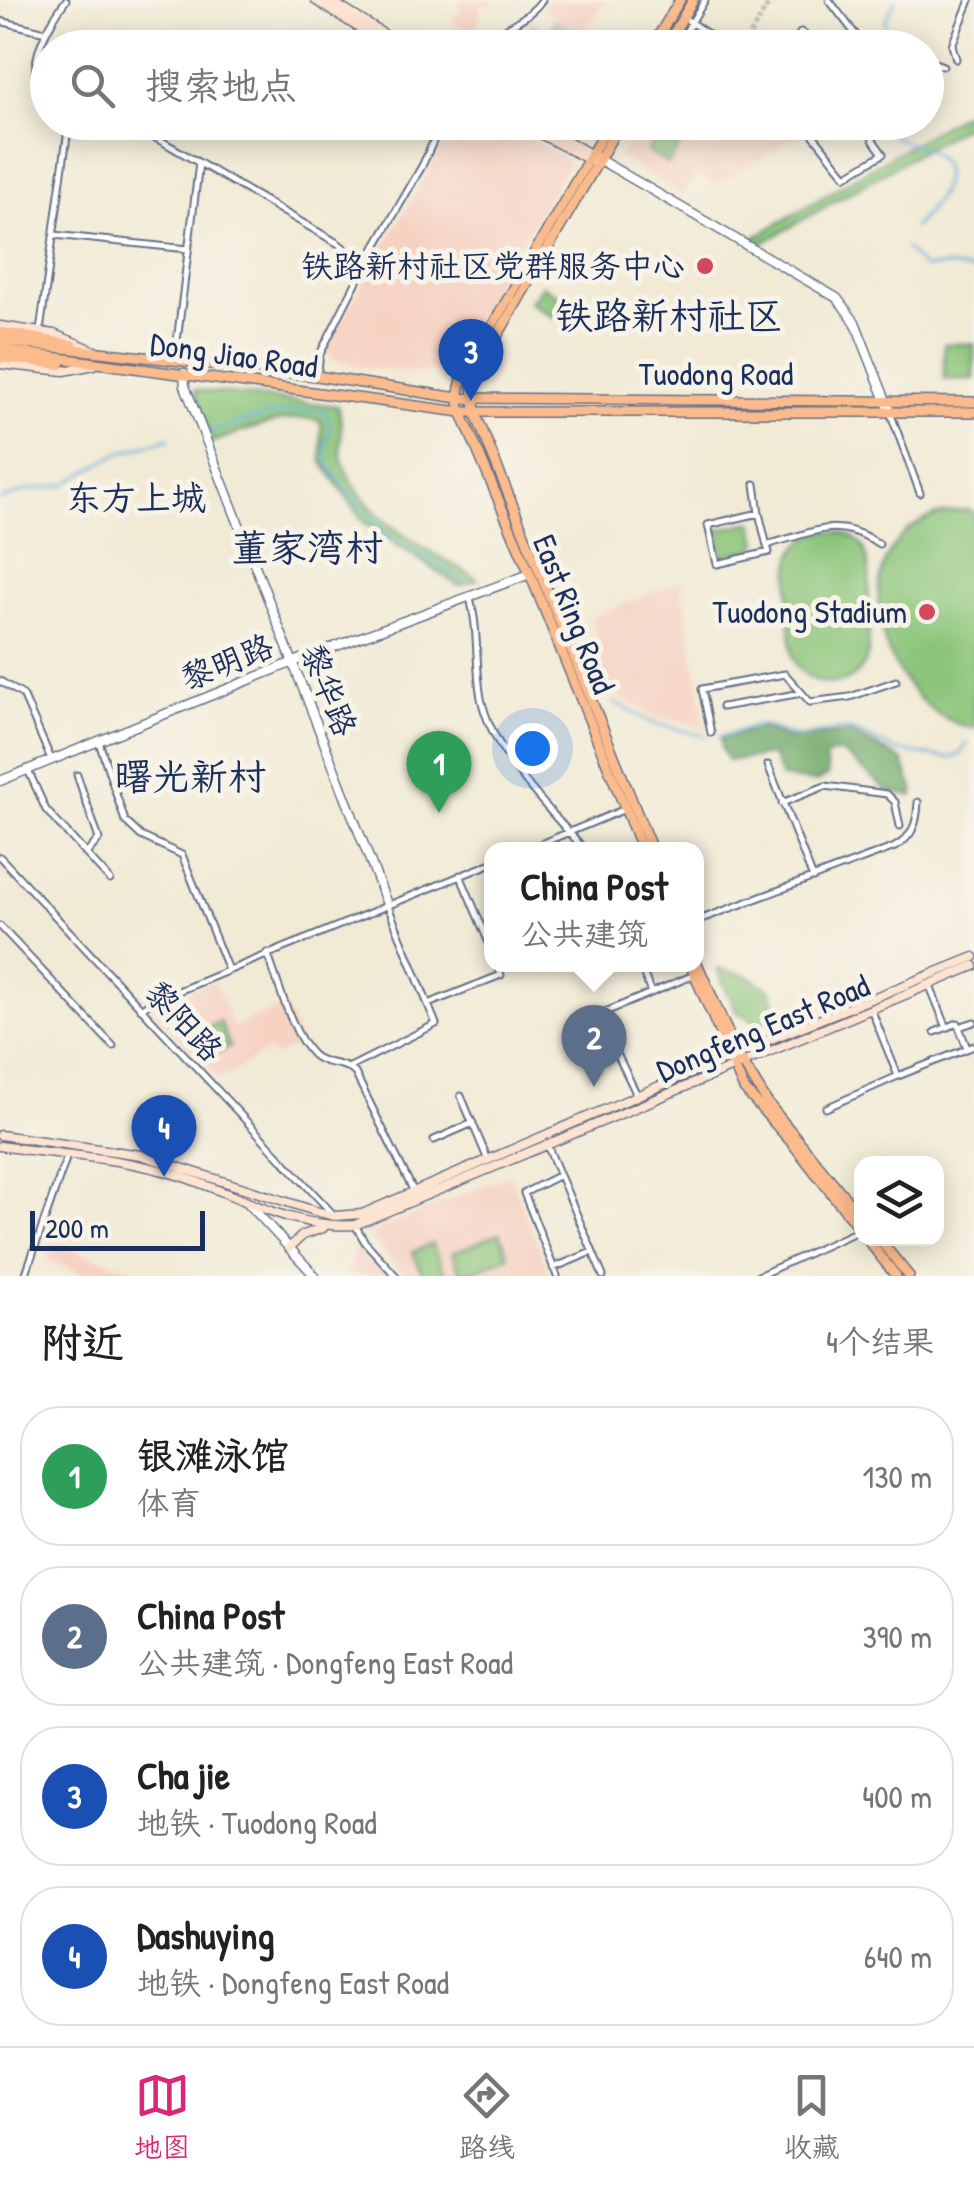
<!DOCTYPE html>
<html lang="zh">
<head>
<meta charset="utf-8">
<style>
  :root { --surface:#fff; --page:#f2f2f2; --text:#222; --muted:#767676; --line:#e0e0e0; --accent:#db2777 }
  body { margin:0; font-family:"Patrick Hand","LXGW WenKai TC",sans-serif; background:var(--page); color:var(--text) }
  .controls { position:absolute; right:30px; bottom:30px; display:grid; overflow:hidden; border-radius:20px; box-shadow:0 5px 25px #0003 }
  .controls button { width:90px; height:90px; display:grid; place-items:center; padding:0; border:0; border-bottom:2px solid var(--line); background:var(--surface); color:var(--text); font:50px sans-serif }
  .scale { position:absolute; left:30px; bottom:25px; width:175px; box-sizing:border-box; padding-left:10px; border:5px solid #1b2f5e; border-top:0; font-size:28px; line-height:35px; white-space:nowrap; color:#1b2f5e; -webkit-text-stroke:8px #f7f3e8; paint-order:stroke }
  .you { position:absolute; left:532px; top:748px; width:35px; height:35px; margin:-25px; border:8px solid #fff; border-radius:50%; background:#1a73e8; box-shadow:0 0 0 15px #1a73e833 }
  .badge { display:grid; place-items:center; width:65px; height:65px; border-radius:50%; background:var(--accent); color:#fff; font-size:32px; font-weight:700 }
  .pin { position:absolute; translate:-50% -82px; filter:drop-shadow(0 2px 5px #0008) }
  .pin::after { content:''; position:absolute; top:52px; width:35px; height:30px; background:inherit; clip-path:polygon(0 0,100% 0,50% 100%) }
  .popup { position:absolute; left:484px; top:842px; width:220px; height:130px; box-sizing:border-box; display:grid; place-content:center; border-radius:20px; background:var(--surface); filter:drop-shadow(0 2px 8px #0005); font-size:32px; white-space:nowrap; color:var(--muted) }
  .popup b { font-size:38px; color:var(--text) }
  .popup::after { content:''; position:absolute; left:50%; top:100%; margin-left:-20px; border:20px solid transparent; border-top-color:var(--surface) }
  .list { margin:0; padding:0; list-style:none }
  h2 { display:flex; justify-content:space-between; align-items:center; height:130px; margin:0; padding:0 40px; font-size:42px }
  h2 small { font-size:32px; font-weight:400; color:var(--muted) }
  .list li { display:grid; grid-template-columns:65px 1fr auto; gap:30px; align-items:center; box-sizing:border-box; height:140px; margin:0 20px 20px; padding:0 20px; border:2px solid var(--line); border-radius:40px }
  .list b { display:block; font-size:38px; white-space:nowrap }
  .list p { margin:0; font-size:32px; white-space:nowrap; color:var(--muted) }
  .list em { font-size:32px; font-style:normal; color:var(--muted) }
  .icon { flex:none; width:55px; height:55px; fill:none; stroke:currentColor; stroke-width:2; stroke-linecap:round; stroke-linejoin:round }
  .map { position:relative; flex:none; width:974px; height:1276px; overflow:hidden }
  .search { position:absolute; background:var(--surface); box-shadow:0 5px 25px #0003; left:30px; right:30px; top:30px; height:110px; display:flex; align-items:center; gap:25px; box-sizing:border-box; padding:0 35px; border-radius:55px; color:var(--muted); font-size:38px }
  .sheet { height:770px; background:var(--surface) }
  nav { display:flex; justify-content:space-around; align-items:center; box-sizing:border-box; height:140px; border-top:2px solid var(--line); background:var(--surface); font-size:28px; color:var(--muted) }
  nav a { display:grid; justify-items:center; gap:5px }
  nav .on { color:var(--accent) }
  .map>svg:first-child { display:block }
  .built { fill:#f6d2c3 }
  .industrial { fill:#d1bfbd }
  .green { fill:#8bc579; stroke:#537a6c; stroke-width:2.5 }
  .forest { fill:#70aa69; stroke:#466c64; stroke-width:2.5 }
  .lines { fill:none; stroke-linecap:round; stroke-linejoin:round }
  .stream { stroke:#60add9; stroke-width:2.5 }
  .minor-tunnel { stroke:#c6c5bd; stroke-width:5; stroke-dasharray:5 2.5; stroke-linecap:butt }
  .minor-casing { stroke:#667088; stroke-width:9 }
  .tertiary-casing { stroke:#667088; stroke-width:11 }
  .secondary-casing { stroke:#667088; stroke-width:11 }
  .primary-casing { stroke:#667088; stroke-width:12 }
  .trunk-casing { stroke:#667088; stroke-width:14 }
  .minor { stroke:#fff; stroke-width:5 }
  .tertiary { stroke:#fff; stroke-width:8 }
  .secondary { stroke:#fde4d1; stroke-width:8 }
  .primary { stroke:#fbbb8c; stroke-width:9 }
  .trunk { stroke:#fbbb8c; stroke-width:10 }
  .poi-dot { fill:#d1495b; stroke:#f7f3e8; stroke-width:4 }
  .labels { text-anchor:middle; stroke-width:10; stroke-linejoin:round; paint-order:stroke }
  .poi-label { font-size:32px; fill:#1b2f5e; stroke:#f7f3e8; text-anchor:end }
  .street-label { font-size:32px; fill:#1b2f5e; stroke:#f7f3e8 }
  .neighbourhood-label { font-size:35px; fill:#1b2f5e; stroke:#f7f3e8 }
  .quarter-label { font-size:38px; fill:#1b2f5e; stroke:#f7f3e8 }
</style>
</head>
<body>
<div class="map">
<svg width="974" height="1276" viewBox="0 0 974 1276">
  <rect width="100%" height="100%" fill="#f7f3e8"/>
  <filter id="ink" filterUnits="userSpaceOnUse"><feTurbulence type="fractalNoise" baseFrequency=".01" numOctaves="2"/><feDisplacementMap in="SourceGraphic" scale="20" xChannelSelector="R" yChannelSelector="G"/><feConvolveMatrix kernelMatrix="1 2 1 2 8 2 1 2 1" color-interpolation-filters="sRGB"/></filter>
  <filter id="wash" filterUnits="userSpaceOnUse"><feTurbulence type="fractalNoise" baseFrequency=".0048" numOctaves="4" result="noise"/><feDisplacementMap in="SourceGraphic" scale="40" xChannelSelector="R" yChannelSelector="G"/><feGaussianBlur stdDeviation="2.25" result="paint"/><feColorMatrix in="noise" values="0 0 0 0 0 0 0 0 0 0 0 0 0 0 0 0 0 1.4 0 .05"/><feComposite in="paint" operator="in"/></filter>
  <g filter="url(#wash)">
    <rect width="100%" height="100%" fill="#f1ead5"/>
    <path class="built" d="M459,0H493L490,7L482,3L480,19L471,35L453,22L461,6Z
      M547,0H605L584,33L542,8Z
      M456,123H499L569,162L447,366L426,374L358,366L333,359L324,350Z
      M639,123H792L802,132L716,186L697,173L683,195L619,157Z
      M681,581L707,731L681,721L655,717L606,690L586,641L597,636L590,618Z
      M214,981L233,1027L285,1006L301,1045L273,1056L266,1051L219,1080L157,1015L152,1005Z
      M510,1175L550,1275L405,1276L376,1244L370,1233Z
      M53,1243L135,1270L133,1276H92L47,1261Z
      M363,1245L392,1276H351L348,1273L354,1249Z"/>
    <path class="industrial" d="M554,17L582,34L574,47H517L531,21L546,30Z"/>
    <path class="green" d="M974,107L971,122L761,244L752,239Z
      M665,123H695L668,164L647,151Z
      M542,285L587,313C564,328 550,316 530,302Z
      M944,344H974V379H944Z
      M195,390L337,406C346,425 336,447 344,466C369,525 427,549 478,579L459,586L364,522L322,461L321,421C294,411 240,432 212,442Z
      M967,510L974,512V728C871,710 827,518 967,510Z
      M753,522L758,542L753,549L722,556L716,530Z
      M823,531C879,530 869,573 868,614C868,628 871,647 866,660C854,693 807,689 794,660C789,650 788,573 791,561C795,545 808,536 823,531Z
      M717,969L746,975L771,990L779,1017L761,1024L737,1012Z
      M220,1022L230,1047L203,1058L193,1033Z
      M500,1233L509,1256L462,1276L452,1253Z
      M432,1244L446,1276H423L413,1252Z"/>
    <path class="forest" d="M762,728L788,738L851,733L902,760L914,791L913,796L889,792L843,753H831L825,758L828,775L816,782L781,778L772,755L728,761L722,750L721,738Z"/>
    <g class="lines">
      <path class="stream" d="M887,48L885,21L896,0
        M887,122L893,137C905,142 920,146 931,152C963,174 930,210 913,228
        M905,248L924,268L948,266L974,271
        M210,431C238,424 299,403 326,412L331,428L324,447L330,469L373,522L395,541L468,583
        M0,500L28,490L64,485L117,454L170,438
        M613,702L653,723L705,736
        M719,737L760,725L798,737L849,729L898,751L949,758L959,755L968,743"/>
    </g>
  </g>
  <g filter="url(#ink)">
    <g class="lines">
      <path class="minor-tunnel" d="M742,48L771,0"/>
      <defs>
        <path id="minor" d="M829,0L866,48
          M683,17L728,48
          M0,21L46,32
          M682,38L705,0
          M485,48C500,25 526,23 542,0
          M790,48L801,32L822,48
          M956,59L952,45L970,0
          M926,60L943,66
          M48,98L42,97C24,65 47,27 66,0
          M124,122L165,143L339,244L365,265L320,354L317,376
          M803,122L846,176L883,154L873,140L869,122
          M54,235L188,249
          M365,265L422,166L442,122
          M40,331L69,122
          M175,358L199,163
          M890,412L920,493
          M755,484L759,513
          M767,546L759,513L708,525L717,564L769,552L767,546L773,543C816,532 837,516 879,544
          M470,598C479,630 475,665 481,698C492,753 548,808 585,850
          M0,681L23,695L51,759
          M722,707L802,693
          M711,733L702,689L785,674L810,702L850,697L896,681
          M99,742L125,821L141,836L182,855L228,970
          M768,765L813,878
          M28,770L46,810L110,880
          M77,775L99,839L86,854
          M782,803L825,786L887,794L895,802L900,826
          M526,850L625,809
          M0,857L333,1214
          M460,875L492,950
          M696,921L895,847C914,836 917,822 918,802
          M0,926L113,1046
          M267,953C278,981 292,1035 313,1055C325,1066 344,1061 355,1073L414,1192
          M640,964L651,993
          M929,984L947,1028
          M428,1004L501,975L497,964
          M141,1009L149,1003L492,863
          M871,1009L898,1076L974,1046
          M959,1027L967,1048
          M935,1032L958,1023L959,1027L974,1022
          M350,1067L436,1024L387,904
          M637,1095L598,1015L694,975
          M461,1096L488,1160
          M826,1108L898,1076
          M434,1140L473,1123
          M547,1145L603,1276
          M355,1225L365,1242L396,1276
          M553,1268L592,1252
          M25,1276L67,1156
          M557,1276L524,1193L560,1175
          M758,1276L860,1230"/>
        <path id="tertiary" d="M600,160L837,298L855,322L890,411
          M184,373L185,386L387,904
          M0,781L291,663L530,574
          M247,1202L315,1276"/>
        <path id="secondary" d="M315,0L391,48
          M329,0L406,48
          M517,122L597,164
          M536,122L600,160
          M0,326L54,334L91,349
          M0,364L64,371L94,365
          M0,1135L141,1155L315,1211L335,1216L362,1214L727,1057L974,957
          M0,1146C58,1155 121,1157 177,1175C236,1193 291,1230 355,1225L974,966
          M289,1248L303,1235L323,1228"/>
        <path id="primary" d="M651,48L680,0
          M665,48L693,0
          M610,122L462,378L458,398L461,412L530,574L642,850
          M621,122L476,373L473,386L475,412L652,850
          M23,336L73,345
          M0,341L317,376L458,398L974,402
          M0,350L461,412H974
          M696,961L737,1053L767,1102L862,1218
          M690,964L744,1089L793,1144L862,1232
          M866,1238L896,1276
          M878,1238L909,1276"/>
        <path id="trunk" d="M0,333L23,336
          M0,357L60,364"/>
      </defs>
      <use href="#minor" class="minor-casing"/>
      <use href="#tertiary" class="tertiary-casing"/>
      <use href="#secondary" class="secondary-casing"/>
      <use href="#primary" class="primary-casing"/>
      <use href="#trunk" class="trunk-casing"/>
      <use href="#minor" class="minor"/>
      <use href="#tertiary" class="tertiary"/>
      <use href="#secondary" class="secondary"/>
      <use href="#primary" class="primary"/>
      <use href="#trunk" class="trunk"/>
    </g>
  </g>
  <g class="poi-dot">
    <circle cx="705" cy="266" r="10"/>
    <circle cx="927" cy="612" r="10"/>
  </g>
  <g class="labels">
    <g class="poi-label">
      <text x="685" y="277">铁路新村社区党群服务中心</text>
      <text x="907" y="623">Tuodong Stadium</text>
    </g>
    <g class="street-label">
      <text transform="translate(234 355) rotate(8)" y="11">Dong Jiao Road</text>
      <text x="716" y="385">Tuodong Road</text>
      <text transform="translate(574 614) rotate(68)" y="11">East Ring Road</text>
      <text transform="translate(227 662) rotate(-22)" y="11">黎明路</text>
      <text transform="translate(329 690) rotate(68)" y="11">黎华路</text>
      <text transform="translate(184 1021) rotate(47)" y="11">黎阳路</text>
      <text transform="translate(763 1028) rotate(-23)" y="11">Dongfeng East Road</text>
    </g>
    <g class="neighbourhood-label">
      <text x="136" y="510">东方上城</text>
    </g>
    <g class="quarter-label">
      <text x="669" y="329">铁路新村社区</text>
      <text x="307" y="561">董家湾村</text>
      <text x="190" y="790">曙光新村</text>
    </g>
  </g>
</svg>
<div class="controls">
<button><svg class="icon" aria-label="layers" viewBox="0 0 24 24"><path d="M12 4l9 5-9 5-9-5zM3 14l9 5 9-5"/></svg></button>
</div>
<div class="scale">200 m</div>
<div class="you"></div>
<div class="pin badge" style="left:439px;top:813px;background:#2e9e5b">1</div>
<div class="pin badge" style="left:594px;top:1087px;background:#5c6f8a">2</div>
<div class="popup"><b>China Post</b>公共建筑</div>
<div class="pin badge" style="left:471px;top:401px;background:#1a4fb4">3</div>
<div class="pin badge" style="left:164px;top:1177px;background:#1a4fb4">4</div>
<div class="search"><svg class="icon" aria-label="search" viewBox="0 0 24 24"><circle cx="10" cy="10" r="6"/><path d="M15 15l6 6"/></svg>搜索地点</div>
</div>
<section class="sheet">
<h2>附近<small>4个结果</small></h2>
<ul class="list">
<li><span class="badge" style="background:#2e9e5b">1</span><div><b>银滩泳馆</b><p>体育</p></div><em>130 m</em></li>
<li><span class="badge" style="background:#5c6f8a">2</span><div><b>China Post</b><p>公共建筑 · Dongfeng East Road</p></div><em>390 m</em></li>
<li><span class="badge" style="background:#1a4fb4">3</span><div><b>Cha jie</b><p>地铁 · Tuodong Road</p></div><em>400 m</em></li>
<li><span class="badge" style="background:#1a4fb4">4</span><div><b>Dashuying</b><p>地铁 · Dongfeng East Road</p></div><em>640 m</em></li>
</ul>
</section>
<nav>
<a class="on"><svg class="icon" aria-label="map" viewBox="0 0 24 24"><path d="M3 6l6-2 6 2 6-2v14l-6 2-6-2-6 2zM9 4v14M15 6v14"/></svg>地图</a>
<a><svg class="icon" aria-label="directions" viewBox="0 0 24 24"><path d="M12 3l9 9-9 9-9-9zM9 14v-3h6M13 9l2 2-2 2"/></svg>路线</a>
<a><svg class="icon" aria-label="saved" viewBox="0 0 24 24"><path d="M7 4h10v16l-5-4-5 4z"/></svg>收藏</a>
</nav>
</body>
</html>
